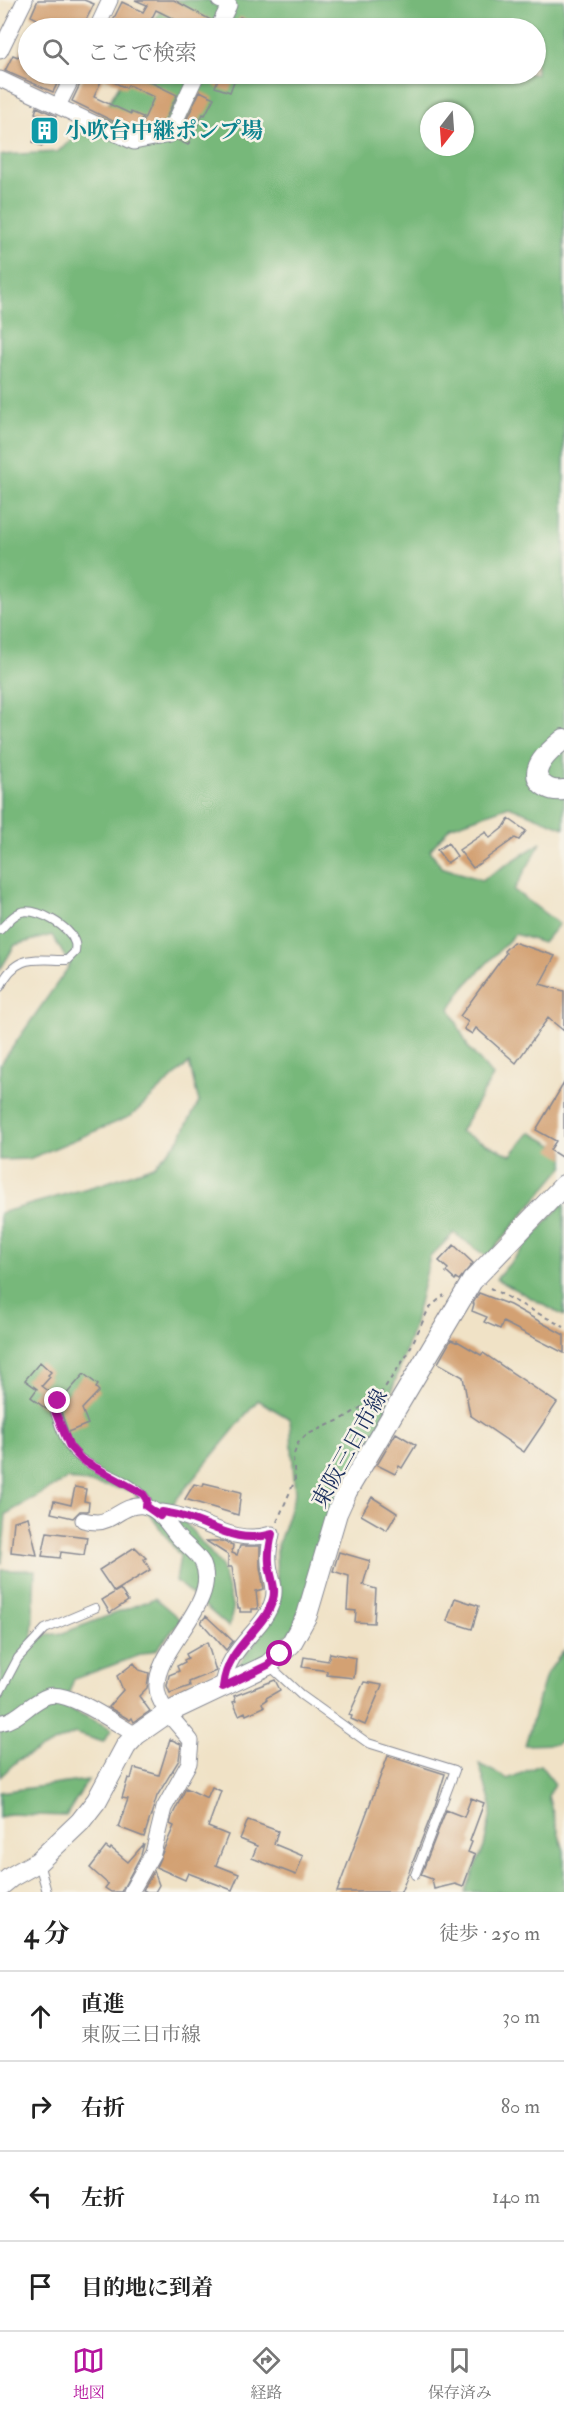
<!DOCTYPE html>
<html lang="ja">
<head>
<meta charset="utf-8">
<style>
  :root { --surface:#fff; --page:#f2f2f2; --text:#222; --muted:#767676; --line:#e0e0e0; --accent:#b5179e }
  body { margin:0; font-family:"IM FELL Double Pica","Noto Serif JP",serif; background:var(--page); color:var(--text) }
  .compass { position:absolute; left:420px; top:102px; width:54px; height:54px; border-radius:50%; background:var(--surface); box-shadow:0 2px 4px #0004; rotate:197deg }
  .stop { position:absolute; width:18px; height:18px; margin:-14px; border:4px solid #b5179e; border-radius:50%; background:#fff }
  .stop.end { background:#b5179e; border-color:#fff; box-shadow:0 2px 6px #0008 }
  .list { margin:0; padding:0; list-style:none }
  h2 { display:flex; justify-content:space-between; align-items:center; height:78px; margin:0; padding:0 24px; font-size:26px }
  h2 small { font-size:20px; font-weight:400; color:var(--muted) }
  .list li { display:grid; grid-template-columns:39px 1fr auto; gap:18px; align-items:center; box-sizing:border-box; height:90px; padding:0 24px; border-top:2px solid var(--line) }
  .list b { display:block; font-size:22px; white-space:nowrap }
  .list p { margin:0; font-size:20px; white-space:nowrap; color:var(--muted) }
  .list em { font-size:20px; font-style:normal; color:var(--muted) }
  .icon { flex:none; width:33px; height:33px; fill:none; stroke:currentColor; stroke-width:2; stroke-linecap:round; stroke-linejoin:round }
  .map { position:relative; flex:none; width:564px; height:1892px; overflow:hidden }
  .search { position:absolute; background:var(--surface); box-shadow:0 2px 4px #0004; left:18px; right:18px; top:18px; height:66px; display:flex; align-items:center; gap:15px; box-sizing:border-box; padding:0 21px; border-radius:33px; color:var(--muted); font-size:22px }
  .sheet { height:438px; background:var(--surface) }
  nav { display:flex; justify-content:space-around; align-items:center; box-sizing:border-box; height:84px; border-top:2px solid var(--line); background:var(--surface); font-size:16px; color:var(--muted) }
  nav a { display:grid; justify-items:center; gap:3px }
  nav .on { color:var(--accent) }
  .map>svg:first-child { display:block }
  .forest { fill:#77b87a; stroke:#49746c; stroke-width:1.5; fill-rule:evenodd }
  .building { fill:#d3a173 }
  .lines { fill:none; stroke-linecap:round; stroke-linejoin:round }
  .service-casing { stroke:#868892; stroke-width:10 }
  .minor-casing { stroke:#868892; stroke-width:17 }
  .secondary-casing { stroke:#868892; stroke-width:22 }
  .path { stroke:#868892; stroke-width:2; stroke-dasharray:4.5 4.5; stroke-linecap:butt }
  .service { stroke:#fff; stroke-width:8 }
  .minor { stroke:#fff; stroke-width:15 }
  .secondary { stroke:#fff; stroke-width:20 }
  .route { stroke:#b5179e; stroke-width:8 }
  .labels { text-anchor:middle; stroke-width:5; stroke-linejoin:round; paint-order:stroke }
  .culture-label { font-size:22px; font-weight:bold; fill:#0d838f; stroke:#f7f3e8; text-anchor:start }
  .street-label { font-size:22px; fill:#1b2f5e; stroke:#f7f3e8 }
</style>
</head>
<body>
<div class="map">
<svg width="564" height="1892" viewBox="0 0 564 1892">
  <rect width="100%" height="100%" fill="#f7f3e8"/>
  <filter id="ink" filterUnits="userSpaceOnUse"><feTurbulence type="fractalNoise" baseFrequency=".0167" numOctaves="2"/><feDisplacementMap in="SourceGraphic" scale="12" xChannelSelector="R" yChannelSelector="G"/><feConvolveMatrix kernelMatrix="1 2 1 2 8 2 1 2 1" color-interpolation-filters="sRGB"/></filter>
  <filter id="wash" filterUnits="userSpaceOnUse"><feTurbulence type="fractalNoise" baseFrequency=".008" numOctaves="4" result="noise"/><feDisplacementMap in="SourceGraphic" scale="24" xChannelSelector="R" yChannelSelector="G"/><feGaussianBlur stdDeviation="1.35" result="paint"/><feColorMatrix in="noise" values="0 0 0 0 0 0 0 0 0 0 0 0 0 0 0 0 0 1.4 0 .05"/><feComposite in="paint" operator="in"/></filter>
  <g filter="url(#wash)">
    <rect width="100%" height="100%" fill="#f0e2c6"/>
    <path class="forest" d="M166,0H564V828L509,806L450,827L430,850L441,867L482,880L541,843L514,890L559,924L543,943L515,934L466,985L450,1008L468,1047L493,1076L460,1132L511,1155L530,1132L564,1151V1166L487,1257L454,1233L430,1257L413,1328L384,1415L293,1629L265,1657L236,1668L278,1611L276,1551L295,1494L290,1419L258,1400L171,1506L221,1565L233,1609L229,1627L176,1581L180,1556L133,1491L67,1479L6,1514L2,1563H0V1213L105,1183L154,1166L178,1141L199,1102L189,1063L131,1116L29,1159L0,1160V1065L70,965L52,935L15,945L0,970V155L57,152L101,116L126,74H536V28H151ZM429,111H465V147H429Z
      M564,1202V1316L496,1279Z
      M1,1570H35L32,1637L63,1633L155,1598L181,1620L157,1649L74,1679L64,1706L112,1729L103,1742L75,1733L18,1760L0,1777Z
      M564,1650V1737L556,1744L525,1745L546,1675Z
      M479,1764L508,1779L540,1765L555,1784L548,1796L564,1851V1892H465L484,1847L492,1808Z
      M88,1780L66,1816L9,1814L0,1818V1792Z"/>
    <g id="blocks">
      <path class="building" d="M38,0H84L94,4L82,28H55L31,16Z
        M135,0H174L211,20L208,28H192L156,10L147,28H109L122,2L143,12L147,5Z
        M240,17L265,28H234Z
        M28,35V74H62L53,92L5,71L13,55L18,57Z
        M85,74H134L177,95L162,126L148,129L141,126L154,97L128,85L126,88L103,77L94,97L131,114V112L143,117L135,132L72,101Z
        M220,74L236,76L230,92L215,87Z
        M200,91L214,98L205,115L203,114L188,145L177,140Z
        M37,107L56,116L42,146L33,142L44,117L35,113Z
        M509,819L526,831L519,840L515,838L473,868L459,850L486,832L490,838L504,827Z
        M448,843L457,856L447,863L437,850Z
        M513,942L555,956L540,984L564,991V1031L548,1018L516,1063L476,1028L472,1034L464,1029L468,1022L460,1016L506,953L504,951Z
        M564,1083V1159L550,1150L556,1141L536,1130Z
        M454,1245L473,1263L459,1280L456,1278L455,1280L446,1272L448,1269L439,1261Z
        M479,1293L510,1305L564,1335V1353L503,1322L500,1329L484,1322L487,1317L472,1311L474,1304L473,1303Z
        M451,1340L456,1342L457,1341L481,1355L483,1353L557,1403L524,1452L470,1415L463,1377L438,1363Z
        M40,1362L51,1372L48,1375L50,1377L42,1386L55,1396L46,1409L31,1397L37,1389L25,1380Z
        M84,1374L98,1385L96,1388L99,1391L82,1409L88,1424L68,1432L60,1409L63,1398Z
        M396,1433L416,1445L402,1468L399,1466L395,1474L377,1465Z
        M204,1483L241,1492L238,1515L185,1499L194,1484L203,1486Z
        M75,1487L86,1489L84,1501L89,1502L88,1511H80L73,1518L51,1513L54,1501L71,1505Z
        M372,1497L397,1513L387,1530L361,1515Z
        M28,1517L37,1555L11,1552L14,1521Z
        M47,1532L87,1537L84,1555L61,1552L60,1558L42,1556Z
        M206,1541H221L233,1545L232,1553L237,1555L240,1546H260V1567L264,1589L256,1591L258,1609H252V1612H240V1608H238L232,1567H228V1555Z
        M135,1547L146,1558L144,1559L150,1570L114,1592L99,1570Z
        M339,1552L370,1561L363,1585L376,1589L374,1623L355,1622L356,1611L347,1610L349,1576L333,1571Z
        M120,1589L128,1601L110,1613L102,1600Z
        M455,1598L479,1606L472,1629L447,1621Z
        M206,1616L233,1641L226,1650L201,1622Z
        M207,1642L216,1671L189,1682L190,1686L170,1693L167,1686L169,1675L179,1671L177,1666L185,1662L184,1660L188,1658L186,1654Z
        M330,1653L356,1658L354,1678L327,1675V1671L302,1667L304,1657L328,1661Z
        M134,1663L139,1670L149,1673L147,1688L139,1696L150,1711L134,1722L132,1718L130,1720L108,1707L123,1690L117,1676Z
        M275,1680L280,1690L266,1698L267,1700L262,1703L264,1707L246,1715L245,1712L239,1715L233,1702L236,1701L234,1696Z
        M364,1682L382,1685L365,1725L351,1719L352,1716L349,1715Z
        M170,1739L181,1744L179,1760L157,1796L144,1837L118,1827L128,1799L122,1798L128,1778L131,1779L134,1768L159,1775Z
        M388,1756L445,1774L435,1806L401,1892H337Z
        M212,1787L221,1791L208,1827L228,1835L216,1865L239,1874L232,1890L188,1873L185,1880L156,1867L174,1826L170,1824L172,1816L186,1788L207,1798Z
        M471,1798L484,1803L470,1841L472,1842L468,1852L475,1855L463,1887L455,1884L434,1889L432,1879L421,1875L446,1810L464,1817Z
        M248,1820L278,1831L274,1844L303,1856L296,1875L252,1858L257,1846L240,1839Z
        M144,1844L141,1855L121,1892H111L105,1888L108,1884L90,1868L106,1847L110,1850L111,1848L128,1862Z
        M154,1871L159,1885L155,1892H147L143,1890Z"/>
    </g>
  </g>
  <g filter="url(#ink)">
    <use href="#blocks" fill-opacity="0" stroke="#868892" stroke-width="1.5"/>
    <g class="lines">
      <defs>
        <path id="service" d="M0,930C6,924 12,915 21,912C37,908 70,926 75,943C76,946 75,949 75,952L67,960C35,960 16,953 0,987
          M58,1401L54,1409C58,1421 62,1437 70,1448C89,1473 129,1474 147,1500L146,1506
          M270,1666L301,1695L368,1743L455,1770L415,1875
          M0,1692L18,1658L45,1629L95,1608
          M39,1863L47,1892"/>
        <path id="minor" d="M97,28L110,0
          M218,28L229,5L219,0
          M0,51L25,0
          M0,79L134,142L169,135L197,74
          M58,106L74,74
          M160,1516L162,1512C169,1513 175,1514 181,1516C212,1524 236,1545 272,1534C270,1543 268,1553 269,1562C269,1574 277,1586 273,1599C265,1631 227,1645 223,1687
          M83,1520C87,1521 92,1522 97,1522C113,1522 123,1504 143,1506C158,1508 168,1525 177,1536C184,1544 197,1553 202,1562C222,1602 154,1649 157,1688C158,1707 180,1726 191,1741L189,1763L164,1808L153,1853L131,1892
          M0,1723C19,1720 30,1702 48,1696C69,1690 116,1724 136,1735"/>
        <path id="secondary" d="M564,739C553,748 526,769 542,784C549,790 555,791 564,790
          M0,1886L11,1877L38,1862L80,1822L97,1800L126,1746L136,1735L169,1712L268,1665L291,1644L307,1615L337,1513L347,1491L472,1281L564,1185"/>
      </defs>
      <use href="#service" class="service-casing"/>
      <use href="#minor" class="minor-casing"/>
      <use href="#secondary" class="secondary-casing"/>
      <path class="path" d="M490,1288L564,1327
        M277,1522L295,1480L293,1457L298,1443L306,1435L344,1418L379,1396L407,1355L429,1308L444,1295"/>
      <use href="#service" class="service"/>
      <use href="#minor" class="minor"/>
      <use href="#secondary" class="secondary"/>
    </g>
  </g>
  <g class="lines" filter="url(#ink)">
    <path class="route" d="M58,1401L54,1409L70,1447L82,1460L143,1494L147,1500L146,1506L160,1516L162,1512C169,1513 175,1514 181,1516C212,1524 236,1545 272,1534C270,1543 268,1553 269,1562C269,1574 277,1587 273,1599C265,1630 227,1645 223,1687L268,1665L280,1654"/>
  </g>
  <defs>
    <symbol id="building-square" viewBox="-11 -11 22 22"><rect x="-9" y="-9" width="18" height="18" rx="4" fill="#0f9aa8" stroke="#f7f3e8"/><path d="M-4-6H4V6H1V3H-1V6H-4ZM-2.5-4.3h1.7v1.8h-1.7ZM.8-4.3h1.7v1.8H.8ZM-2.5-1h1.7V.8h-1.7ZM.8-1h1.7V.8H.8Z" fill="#fff"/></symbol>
  </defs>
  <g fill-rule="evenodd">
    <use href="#building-square" x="28" y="114" width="33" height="33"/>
  </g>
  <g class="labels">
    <g class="culture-label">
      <text x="65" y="138">小吹台中継ポンプ場</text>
    </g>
    <g class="street-label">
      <text transform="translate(349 1448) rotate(-61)" y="8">東阪三日市線</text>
    </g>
  </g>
</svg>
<svg class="compass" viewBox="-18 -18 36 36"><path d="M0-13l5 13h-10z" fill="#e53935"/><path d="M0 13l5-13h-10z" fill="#767676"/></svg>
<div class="stop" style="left:280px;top:1654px"></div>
<div class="stop end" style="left:58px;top:1401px"></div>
<div class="search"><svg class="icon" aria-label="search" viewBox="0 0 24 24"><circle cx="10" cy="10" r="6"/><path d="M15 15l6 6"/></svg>ここで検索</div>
</div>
<section class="sheet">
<h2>4 分<small>徒歩 · 250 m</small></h2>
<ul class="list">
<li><svg class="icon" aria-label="ahead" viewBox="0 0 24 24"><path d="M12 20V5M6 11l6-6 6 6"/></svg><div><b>直進</b><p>東阪三日市線</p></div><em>30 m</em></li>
<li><svg class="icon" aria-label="right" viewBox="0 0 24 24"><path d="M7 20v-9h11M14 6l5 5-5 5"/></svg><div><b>右折</b></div><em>80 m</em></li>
<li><svg class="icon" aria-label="left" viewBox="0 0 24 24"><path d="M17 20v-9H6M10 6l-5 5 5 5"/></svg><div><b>左折</b></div><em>140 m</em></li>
<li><svg class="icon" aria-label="arrive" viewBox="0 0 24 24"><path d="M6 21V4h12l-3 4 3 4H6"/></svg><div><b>目的地に到着</b></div></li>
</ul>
</section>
<nav>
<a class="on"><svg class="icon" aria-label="map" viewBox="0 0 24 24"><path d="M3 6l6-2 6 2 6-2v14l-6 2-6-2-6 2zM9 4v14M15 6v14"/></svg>地図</a>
<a><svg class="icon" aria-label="directions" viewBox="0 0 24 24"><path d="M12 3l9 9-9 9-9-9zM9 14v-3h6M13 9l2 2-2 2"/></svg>経路</a>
<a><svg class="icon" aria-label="saved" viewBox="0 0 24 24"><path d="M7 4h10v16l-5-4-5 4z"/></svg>保存済み</a>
</nav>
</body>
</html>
